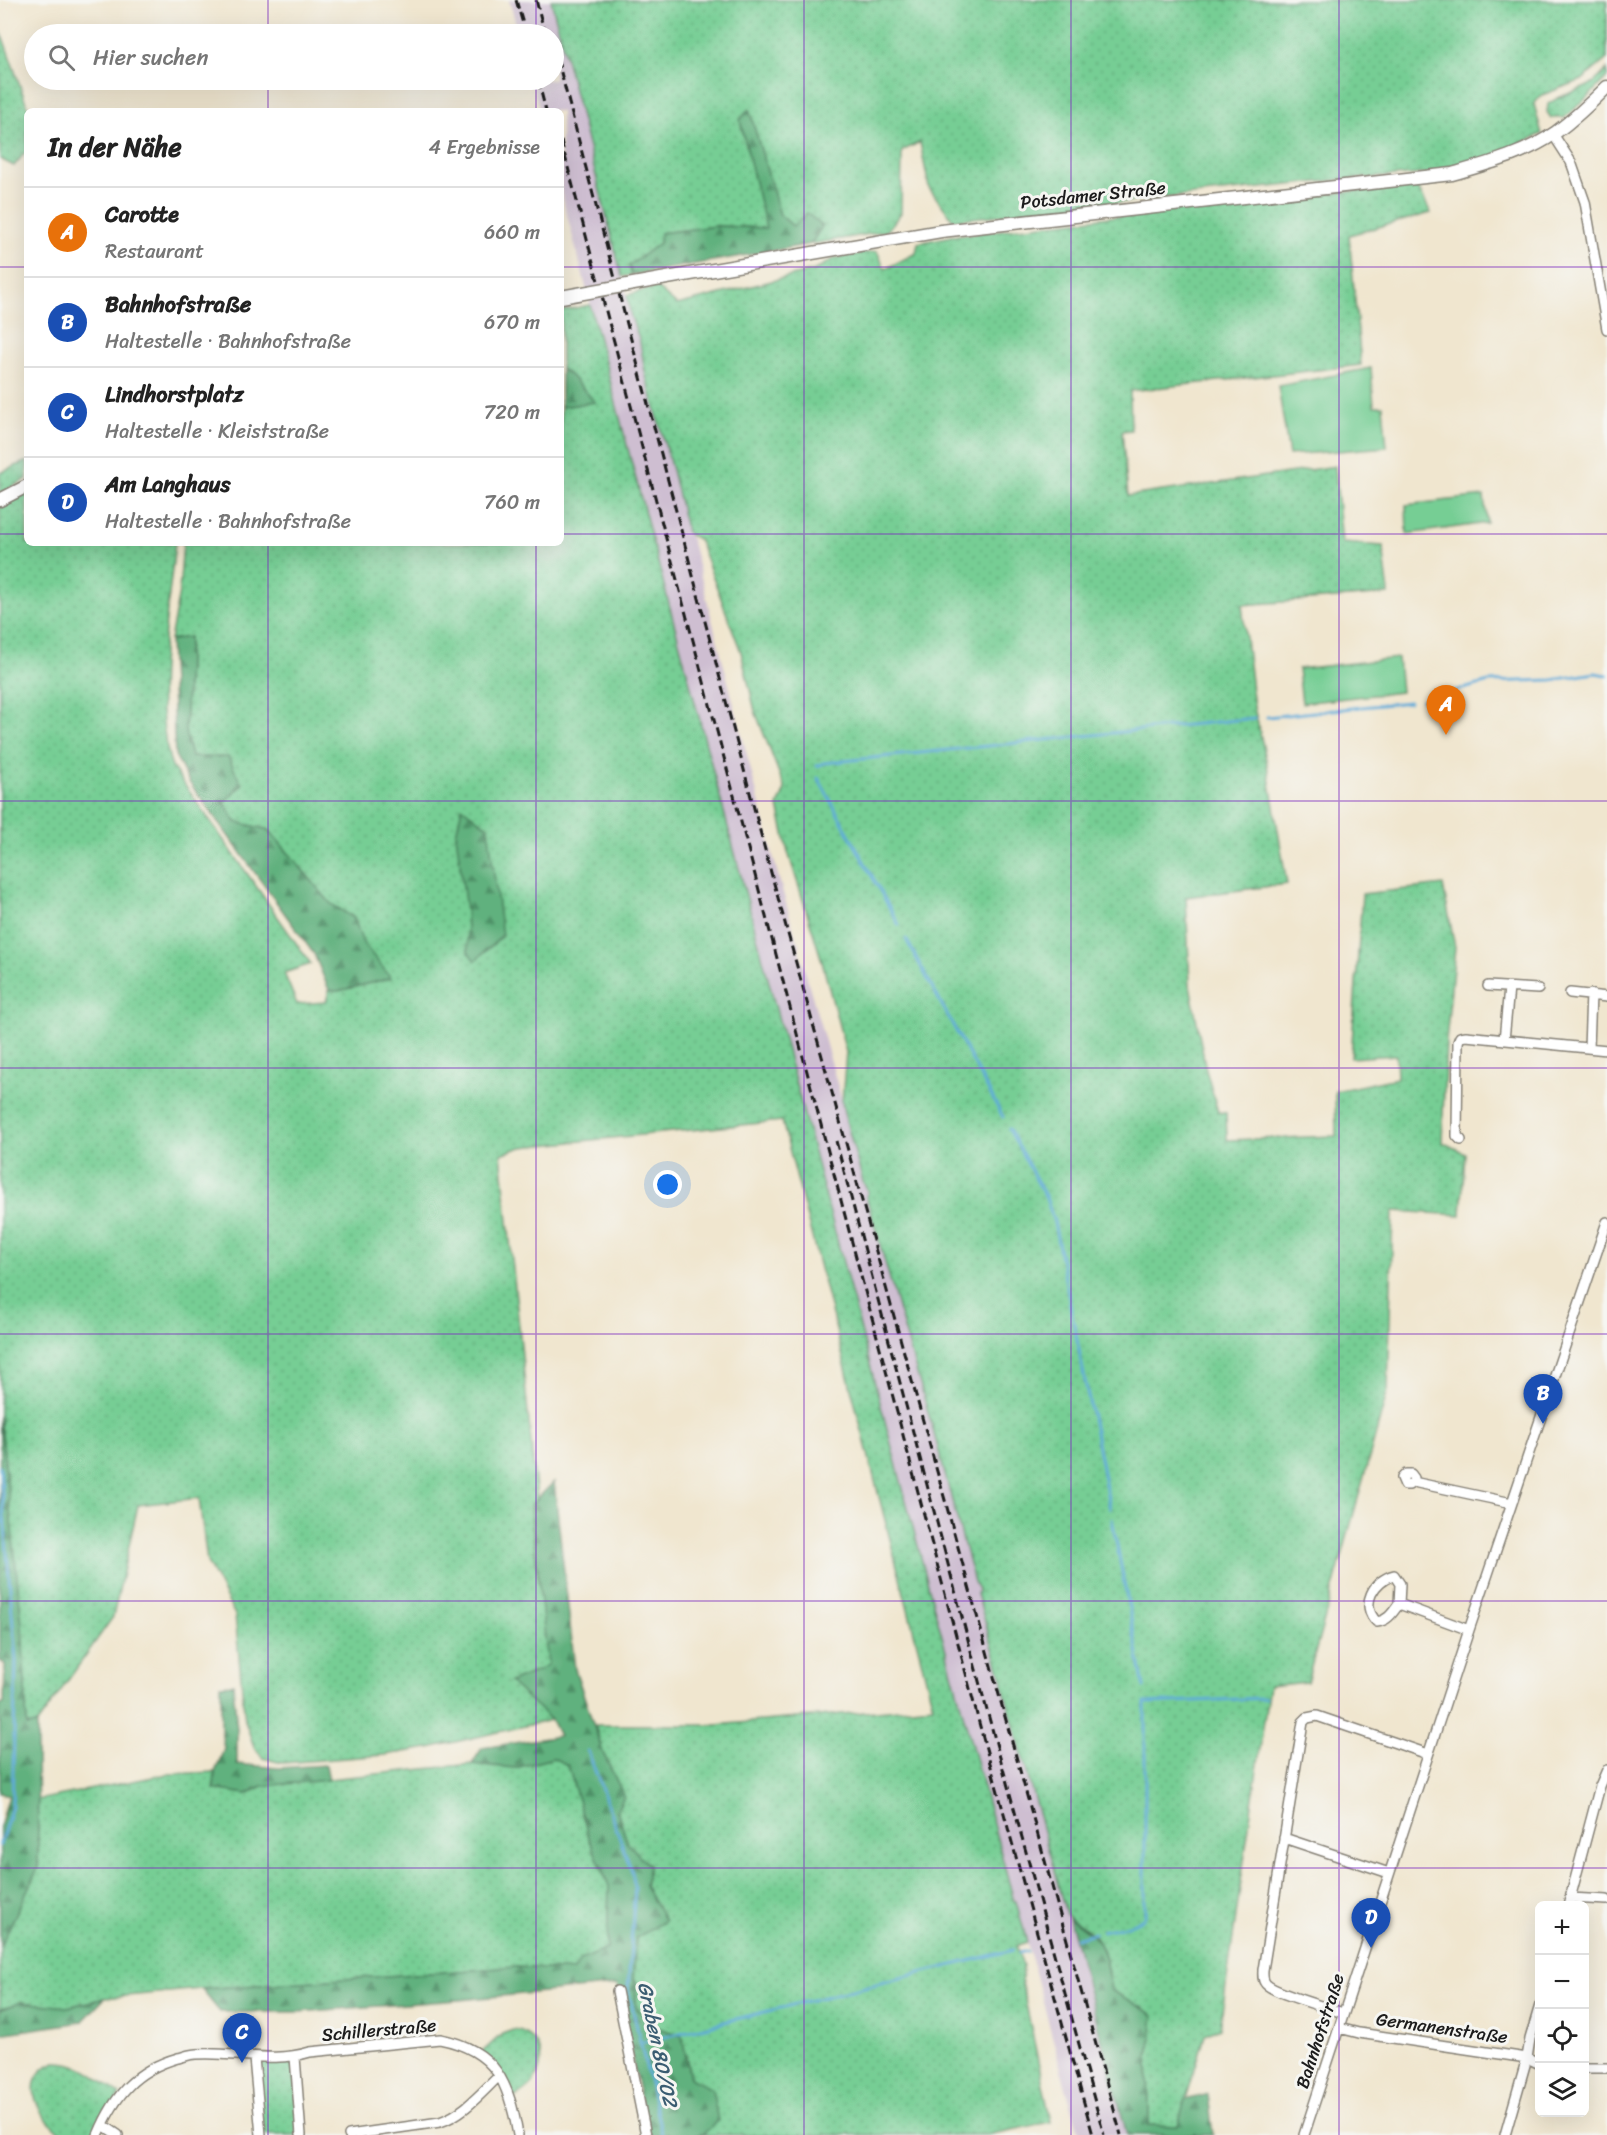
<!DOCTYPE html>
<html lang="de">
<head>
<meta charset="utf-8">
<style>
  :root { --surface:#fff; --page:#f2f2f2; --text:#222; --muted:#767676; --line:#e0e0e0; --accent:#7c3aed }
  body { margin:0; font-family:Sriracha,sans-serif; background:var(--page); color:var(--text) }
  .controls { position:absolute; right:18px; bottom:18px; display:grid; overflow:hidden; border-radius:9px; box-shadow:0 6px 24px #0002 }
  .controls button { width:54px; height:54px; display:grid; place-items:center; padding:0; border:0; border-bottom:2px solid var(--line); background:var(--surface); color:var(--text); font:30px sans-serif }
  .you { position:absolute; left:668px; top:1185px; width:21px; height:21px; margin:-15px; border:4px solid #fff; border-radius:50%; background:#1a73e8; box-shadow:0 0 0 9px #1a73e833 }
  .badge { display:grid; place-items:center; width:39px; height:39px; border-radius:50%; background:var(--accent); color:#fff; font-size:20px; font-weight:700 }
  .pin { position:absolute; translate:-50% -50px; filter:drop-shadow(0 2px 3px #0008) }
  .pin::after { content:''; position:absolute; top:32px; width:21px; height:18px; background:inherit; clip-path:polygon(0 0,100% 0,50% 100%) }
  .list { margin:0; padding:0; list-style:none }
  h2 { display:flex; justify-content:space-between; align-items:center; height:78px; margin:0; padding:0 24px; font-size:26px }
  h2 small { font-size:20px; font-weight:400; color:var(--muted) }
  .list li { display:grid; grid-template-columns:39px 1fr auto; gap:18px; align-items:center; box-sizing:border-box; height:90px; padding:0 24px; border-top:2px solid var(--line) }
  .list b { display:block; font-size:22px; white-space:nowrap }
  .list p { margin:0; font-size:20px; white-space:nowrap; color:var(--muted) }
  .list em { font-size:20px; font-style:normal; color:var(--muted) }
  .icon { flex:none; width:33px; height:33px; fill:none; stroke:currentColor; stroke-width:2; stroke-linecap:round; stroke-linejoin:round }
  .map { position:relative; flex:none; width:1607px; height:2135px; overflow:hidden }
  .search { position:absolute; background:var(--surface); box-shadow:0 6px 24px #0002; left:24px; top:24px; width:540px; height:66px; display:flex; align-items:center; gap:15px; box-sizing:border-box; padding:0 21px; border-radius:33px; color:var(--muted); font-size:22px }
  .panel { position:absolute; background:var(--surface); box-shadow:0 6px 24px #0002; left:24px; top:108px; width:540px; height:438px; border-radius:9px }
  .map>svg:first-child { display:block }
  .industrial { fill:#cebed1 }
  .grass { fill:url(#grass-dots); stroke:#497558; stroke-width:1.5 }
  .forest { fill:url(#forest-firs); stroke:#3e664d; stroke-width:1.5 }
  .garden { fill:#76ce94; stroke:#497558; stroke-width:1.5 }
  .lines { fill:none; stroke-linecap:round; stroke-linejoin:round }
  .stream { stroke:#5fabd8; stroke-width:3 }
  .street-casing { stroke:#868176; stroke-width:12 }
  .secondary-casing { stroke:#868176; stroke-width:15 }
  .street { stroke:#fff; stroke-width:9 }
  .secondary { stroke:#fff; stroke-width:12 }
  .rail { stroke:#1c1c1c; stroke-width:3; stroke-dasharray:9 4.5; stroke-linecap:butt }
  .secondary-bridge-casing { stroke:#868176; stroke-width:15; stroke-linecap:butt }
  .secondary-bridge { stroke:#fff; stroke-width:12 }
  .grid { fill:none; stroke:#7b2cbf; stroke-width:1.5; stroke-opacity:0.55 }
  .labels { text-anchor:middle; stroke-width:6; stroke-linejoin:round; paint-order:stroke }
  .street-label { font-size:18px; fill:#1c1c1c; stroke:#f6f6f2 }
  .water-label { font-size:20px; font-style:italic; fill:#3a5c71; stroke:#f6f6f2 }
</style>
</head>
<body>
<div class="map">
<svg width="1607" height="2135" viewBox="0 0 1607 2135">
  <defs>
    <pattern id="grass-dots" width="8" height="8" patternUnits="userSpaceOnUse" patternTransform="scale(1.5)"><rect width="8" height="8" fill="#76ce94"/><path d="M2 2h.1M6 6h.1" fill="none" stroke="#66b07f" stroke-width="1.8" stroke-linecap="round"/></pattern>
    <pattern id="forest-firs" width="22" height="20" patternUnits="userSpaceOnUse" patternTransform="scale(1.5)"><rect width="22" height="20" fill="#60b17e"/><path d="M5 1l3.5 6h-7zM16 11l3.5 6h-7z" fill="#4e8f66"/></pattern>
  </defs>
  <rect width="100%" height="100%" fill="#f6f6f2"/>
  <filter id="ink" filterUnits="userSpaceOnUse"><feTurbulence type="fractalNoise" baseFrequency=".0167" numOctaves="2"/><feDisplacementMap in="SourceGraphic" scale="12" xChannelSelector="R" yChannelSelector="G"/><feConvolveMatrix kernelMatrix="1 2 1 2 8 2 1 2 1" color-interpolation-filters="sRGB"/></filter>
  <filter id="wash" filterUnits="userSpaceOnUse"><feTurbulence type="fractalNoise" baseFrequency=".008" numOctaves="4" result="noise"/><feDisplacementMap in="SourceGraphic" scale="24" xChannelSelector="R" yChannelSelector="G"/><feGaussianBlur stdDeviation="1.35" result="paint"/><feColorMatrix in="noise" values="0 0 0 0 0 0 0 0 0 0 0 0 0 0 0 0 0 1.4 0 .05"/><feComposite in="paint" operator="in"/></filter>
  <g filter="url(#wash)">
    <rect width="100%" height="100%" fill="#f0e6cf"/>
    <path class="industrial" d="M509,0H551L627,295L628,307L640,342L645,372L672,470L687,533L692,542L778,875L795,935L800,944L799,950L868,1192L866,1196L932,1426L974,1581L978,1590L977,1594L1003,1682V1686L1074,1937L1127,2135H1080L1066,2088L1016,1901H1014L932,1599L563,200L561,189V111H540L531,80H554V34H519Z"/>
    <path class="grass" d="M551,0H1607V59L1582,80L1542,95L1534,104L1542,134L1476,163L1437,173L1337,180L953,220L929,188L920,142L902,151L901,213L887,231L811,244L822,226H793L780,215L749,110L740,121L767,228L717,226L660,233L659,243L629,266L632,275L622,277Z
      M0,29L29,111H27V150L14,166L0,159Z
      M1607,69V77L1589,96L1564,118H1551L1547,112L1548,104C1570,88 1588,94 1607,69Z
      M1417,186L1431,213L1349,235L1361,365L1130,391L1131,430L1122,431L1128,496L1335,466L1342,543L1383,546L1389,594L1242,605L1254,707L1266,759L1287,884L1186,897L1190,985L1206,1070L1218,1112L1226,1113L1227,1140L1336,1136L1335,1091L1397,1078L1396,1055L1351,1058L1362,894L1443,885L1455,947L1446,1041L1442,1142L1465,1153L1461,1215L1393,1211L1388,1390L1307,1682L1269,1686L1220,2028L1205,2035L1178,2126L1149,2125L1148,2065L1153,2015L1111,1990C1107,1969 1106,1947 1090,1932C1083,1925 1072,1922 1066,1914L1003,1686V1682L977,1594L978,1590L974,1582L932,1426L866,1196L868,1192L863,1182L844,1113L842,1102L846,1052L821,958L788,852L778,806L785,789L755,711L741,652L699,540L687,533L672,470L645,372L640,342L631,317L627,295L656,287L677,305L815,270L835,258L877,251L885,269L916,253L918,243L951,236L1260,199Z
      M590,305L932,1599L1014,1901H1016L1027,1942L1016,1946L1023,1966L1022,1985L1051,2122L987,2135H702L682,2036L659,2028L636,2008V1981L633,1980L636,1937L664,1921L645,1886L649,1866L627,1842L617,1810L624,1796L603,1753L595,1725H715L933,1706L782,1121L522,1147L501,1154L537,1499L530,1507L549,1664L540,1670L511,1682L551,1720L429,1748L385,1755L282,1763L263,1758L254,1747L245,1721L235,1615L207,1562L199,1498L138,1505L113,1617L37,1724L27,1726L22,1625L0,1415V505L27,491V543H175C168,614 150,698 172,767L311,964L284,973L297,1004L326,1002L329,990L338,991L391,978L362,943L354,918L331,904L269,830L236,822L191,757L185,732L189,638L170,640L179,592L183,543H561V407L595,402L572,377L561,369V311Z
      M27,461V479L0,493V473Z
      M553,1758L568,1765L589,1838L609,1886L607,1949L580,1960L574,1971L516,1967L201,1989L105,1998L67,2007L21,2002L0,2010V1946L38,1868L37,1800L168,1774L215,1772L214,1789L247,1794L262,1786L472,1764L515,1768Z
      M513,2030C539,2032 548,2060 534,2081C529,2089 520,2094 512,2099L481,2053L502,2034Z
      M294,2058L300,2135H262L255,2059Z
      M56,2062C81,2061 101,2081 120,2094L97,2135C88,2135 73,2135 64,2135C60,2133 56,2129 53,2126C32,2106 23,2074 56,2062Z"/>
    <path class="forest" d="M749,109L780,215L793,226L807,213L822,226L811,244L632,275L629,266L659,243L660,233L717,226L766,228L740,120Z
      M561,369L572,377L595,402L561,407Z
      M189,637L185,732L191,757H228L242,785L224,802L236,822L269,830L331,904L354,918L363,943L391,978L338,991L329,990L314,954L189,782L175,755L170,640Z
      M462,807L488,827L502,936L475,961L468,952L466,910L456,834Z
      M0,1415L22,1625L27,1726L37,1724L38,1868L0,1947V1828L9,1795L0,1793V1704H4L5,1664L0,1661Z
      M554,1482L575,1669L603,1753L624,1796L617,1810L627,1842L649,1866L645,1886L665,1921L636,1938L633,1980L636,1981V2008L659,2028L682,2036L690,2078L712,2089L718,2121L702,2135H648L617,1985L459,2000L298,2012H220L201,1989L516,1967L574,1971L580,1960L607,1949L609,1886L589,1838L568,1765L553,1758L515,1768L472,1764L482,1748L559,1736L551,1720L510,1682L540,1670L548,1664L530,1506Z
      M233,1684L237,1730V1764L279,1768L326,1765L329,1780L262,1786L247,1794L214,1789L215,1772L224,1749L221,1728V1685Z
      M1069,1918C1107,1942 1102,1949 1111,1990L1154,2015L1148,2065L1149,2125L1178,2126L1185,2100L1208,2094L1213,2135H1127Z
      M105,1998L82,2022L0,2034V2010L21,2002L67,2007Z"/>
    <path class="garden" d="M1371,368L1374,406H1383L1387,447L1289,455L1278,386Z
      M1484,496L1487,523L1407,534L1406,505Z
      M1398,658L1401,692L1302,703L1298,669Z"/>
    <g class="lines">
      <path class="stream" d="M1422,700L1489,682L1552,680L1595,673L1607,675
        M1267,717L1409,702
        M817,766L824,763L1255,718
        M818,778L899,925
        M906,939L1003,1117
        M1009,1129L1046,1198L1054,1222L1110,1509
        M0,1467L16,1661L12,1806L0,1845
        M1112,1519L1144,1687
        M588,1751L632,1872L635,1887L628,1989L662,2135
        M1102,1931C1114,1928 1136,1926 1145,1916V1703L1265,1698
        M1076,1938L1094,1933
        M1019,1953L1027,1951
        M640,2043L1013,1950"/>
    </g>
  </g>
  <g filter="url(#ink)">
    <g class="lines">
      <defs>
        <path id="street" d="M1553,134L1571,162L1585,202L1607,329
          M1488,986L1538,989
          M1570,993L1607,997
          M1504,1040L1509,988
          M1589,1048L1591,994
          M1461,1140L1457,1136L1458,1042L1460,1037L1466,1036L1607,1050
          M1413,1482L1409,1485H1405L1402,1478L1406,1474H1411L1414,1478L1413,1482L1512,1503
          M1399,1604C1393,1612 1388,1621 1377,1622C1359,1605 1374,1580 1394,1575L1400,1584L1399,1604L1469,1630
          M1284,1838L1389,1873
          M1570,1898L1607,1900
          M1568,1906L1600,1786L1607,1770
          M617,1991L646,2135
          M1343,2013C1328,2008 1274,1993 1266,1984C1262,1980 1263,1975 1263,1970L1303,1722L1307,1718L1317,1716L1428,1754
          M1339,2028L1359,2033L1527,2058L1540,2064
          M295,2057L301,2135
          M254,2058L261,2135
          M1584,2068H1607
          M103,2125L118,2135
          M98,2135C115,2095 135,2070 178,2058C183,2057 190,2054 196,2054C234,2051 272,2064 310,2052L440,2039C496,2050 509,2083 518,2135
          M349,2135L440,2122C464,2114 481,2093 499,2076
          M1304,2135L1469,1630L1607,1222
          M1505,2135L1527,2058L1530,2039L1540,2005"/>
        <path id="secondary" d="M661,279L941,231L1452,174C1487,164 1525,154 1555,133C1574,119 1590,104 1607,87
          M0,500L27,486"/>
      </defs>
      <use href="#street" class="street-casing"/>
      <use href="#secondary" class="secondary-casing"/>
      <use href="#street" class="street"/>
      <use href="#secondary" class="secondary"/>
      <path class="rail" d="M516,0L526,34
        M536,0L545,34
        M554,46L770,869L1121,2135
        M538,80L546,111
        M561,141L982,1734L1093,2135
        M836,1141L980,1685L1104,2135"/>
      <defs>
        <path id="secondary-bridge" d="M561,297L661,279"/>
      </defs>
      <use href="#secondary-bridge" class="secondary-bridge-casing"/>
      <use href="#secondary-bridge" class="secondary-bridge"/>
    </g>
  </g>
  <path class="grid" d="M268,0V34M536,0V34M804,0V2135M1071,0V2135M1339,0V2135M268,80V111M536,80V111M0,267H27M561,267H1607M0,534H27M561,534H1607M268,543V2135M536,543V2135M0,801H1607M0,1068H1607M0,1334H1607M0,1601H1607M0,1868H1607"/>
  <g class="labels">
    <g class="street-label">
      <text transform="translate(1093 195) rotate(-6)" y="6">Potsdamer Straße</text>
      <text transform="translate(1442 2028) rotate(8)" y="6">Germanenstraße</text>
      <text transform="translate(379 2030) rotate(-5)" y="6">Schillerstraße</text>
      <text transform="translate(1320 2031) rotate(-72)" y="6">Bahnhofstraße</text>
    </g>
    <g class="water-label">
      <text transform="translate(658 2044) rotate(78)" y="7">Graben 80/02</text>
    </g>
  </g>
</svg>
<div class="controls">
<button>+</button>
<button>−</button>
<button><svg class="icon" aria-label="locate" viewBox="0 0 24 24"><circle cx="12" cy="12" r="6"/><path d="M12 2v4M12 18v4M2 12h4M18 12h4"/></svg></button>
<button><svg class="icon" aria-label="layers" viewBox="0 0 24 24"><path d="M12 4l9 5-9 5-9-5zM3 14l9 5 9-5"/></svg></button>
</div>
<div class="you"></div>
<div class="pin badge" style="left:1446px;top:735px;background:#e8710a">A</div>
<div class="pin badge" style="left:1543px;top:1424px;background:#1a4fb4">B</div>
<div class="pin badge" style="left:242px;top:2063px;background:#1a4fb4">C</div>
<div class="pin badge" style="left:1371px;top:1948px;background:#1a4fb4">D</div>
<div class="search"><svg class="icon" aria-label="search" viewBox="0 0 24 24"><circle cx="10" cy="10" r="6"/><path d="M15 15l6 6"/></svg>Hier suchen</div>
<section class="panel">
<h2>In der Nähe<small>4 Ergebnisse</small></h2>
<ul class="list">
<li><span class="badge" style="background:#e8710a">A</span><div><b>Carotte</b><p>Restaurant</p></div><em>660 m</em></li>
<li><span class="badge" style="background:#1a4fb4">B</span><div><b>Bahnhofstraße</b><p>Haltestelle · Bahnhofstraße</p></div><em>670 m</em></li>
<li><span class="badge" style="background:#1a4fb4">C</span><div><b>Lindhorstplatz</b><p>Haltestelle · Kleiststraße</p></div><em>720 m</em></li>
<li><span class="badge" style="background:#1a4fb4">D</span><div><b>Am Langhaus</b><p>Haltestelle · Bahnhofstraße</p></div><em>760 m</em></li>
</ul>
</section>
</div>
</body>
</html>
